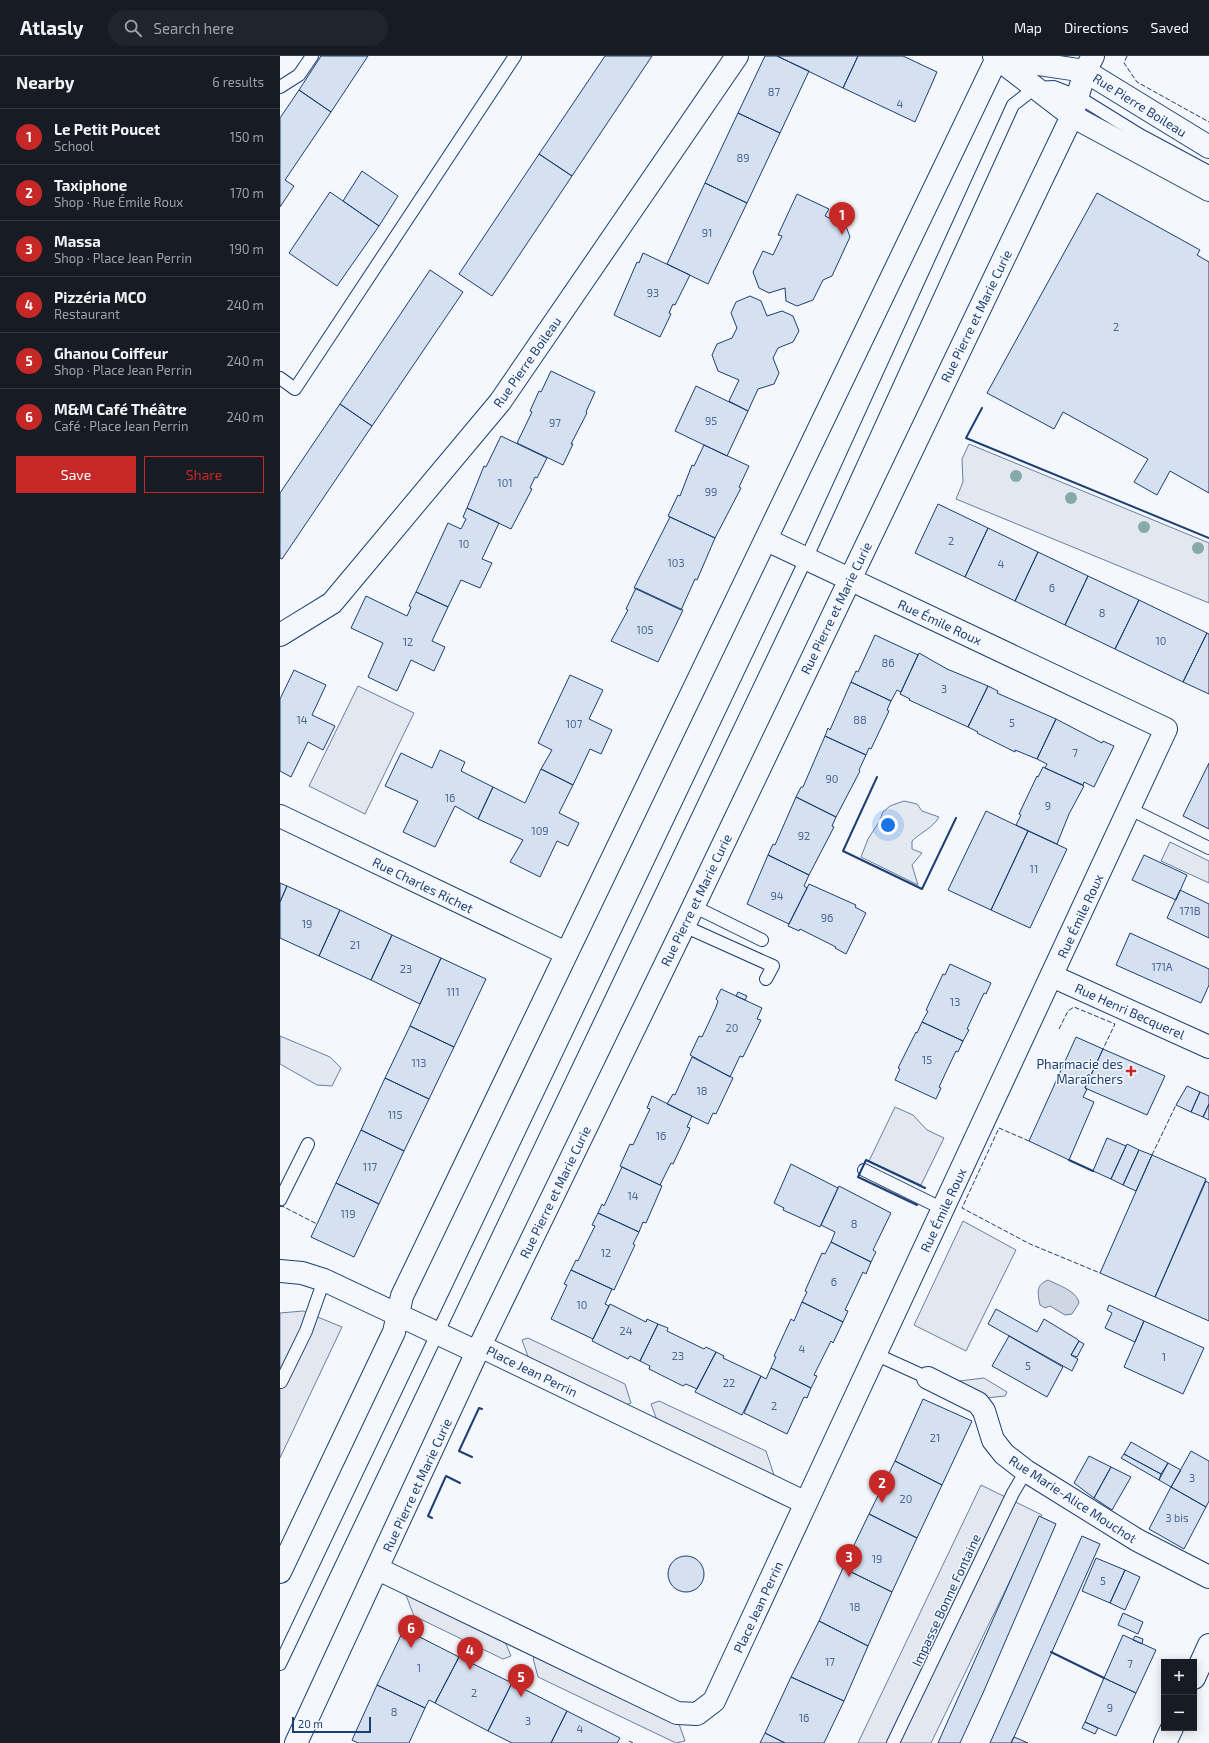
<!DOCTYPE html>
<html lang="en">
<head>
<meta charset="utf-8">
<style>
  :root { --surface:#171b24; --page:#20242c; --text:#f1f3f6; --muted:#9ea1a6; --line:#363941; --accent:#c62828 }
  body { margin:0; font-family:"Exo 2",sans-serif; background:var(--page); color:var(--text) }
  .controls { position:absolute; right:12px; bottom:12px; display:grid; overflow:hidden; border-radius:0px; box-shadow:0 2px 10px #0003 }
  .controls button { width:36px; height:36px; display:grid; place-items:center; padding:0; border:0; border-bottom:1px solid var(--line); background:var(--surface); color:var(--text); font:20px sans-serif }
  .scale { position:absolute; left:12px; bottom:10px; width:79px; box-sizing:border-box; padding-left:4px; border:2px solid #1d3f73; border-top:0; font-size:11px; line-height:14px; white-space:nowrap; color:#1d3f73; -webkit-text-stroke:3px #f4f7fb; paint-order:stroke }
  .you { position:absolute; left:608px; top:769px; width:14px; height:14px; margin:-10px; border:3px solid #fff; border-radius:50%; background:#1a73e8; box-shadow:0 0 0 6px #1a73e833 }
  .badge { display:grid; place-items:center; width:26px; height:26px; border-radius:50%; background:var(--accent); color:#fff; font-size:13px; font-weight:700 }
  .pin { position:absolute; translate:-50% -33px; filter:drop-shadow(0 1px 2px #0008) }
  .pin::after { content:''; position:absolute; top:21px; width:14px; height:12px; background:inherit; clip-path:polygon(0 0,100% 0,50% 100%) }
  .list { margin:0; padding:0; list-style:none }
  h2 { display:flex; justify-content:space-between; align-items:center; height:52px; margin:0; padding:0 16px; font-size:17px }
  h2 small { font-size:13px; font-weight:400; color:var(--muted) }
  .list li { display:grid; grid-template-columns:26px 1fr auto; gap:12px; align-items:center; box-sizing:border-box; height:56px; padding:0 16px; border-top:1px solid var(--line) }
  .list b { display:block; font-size:15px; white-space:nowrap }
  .list p { margin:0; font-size:13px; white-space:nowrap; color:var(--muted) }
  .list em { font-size:13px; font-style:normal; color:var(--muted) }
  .actions { display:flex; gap:8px; padding:12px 16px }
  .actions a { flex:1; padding:9px 0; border:1px solid var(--accent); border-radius:0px; text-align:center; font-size:14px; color:var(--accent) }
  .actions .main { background:var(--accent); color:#fff }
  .icon { flex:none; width:22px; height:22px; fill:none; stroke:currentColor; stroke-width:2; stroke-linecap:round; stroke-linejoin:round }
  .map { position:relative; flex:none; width:929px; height:1687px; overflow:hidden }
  header { display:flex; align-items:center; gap:24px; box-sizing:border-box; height:56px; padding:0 20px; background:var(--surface); border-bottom:1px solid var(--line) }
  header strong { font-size:19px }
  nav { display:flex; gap:22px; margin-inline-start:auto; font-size:14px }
  .search { width:280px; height:36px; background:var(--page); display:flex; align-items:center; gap:10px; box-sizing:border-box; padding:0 14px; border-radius:22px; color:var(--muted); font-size:15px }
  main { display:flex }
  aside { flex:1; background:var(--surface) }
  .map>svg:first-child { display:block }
  .green { fill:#e3e9f0; stroke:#687fa3 }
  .parking { fill:#e3e8f0; stroke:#687fa3 }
  .water { fill:#cfd7e4; stroke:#687fa3 }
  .building { fill:#d5e0f0; stroke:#1d3f73 }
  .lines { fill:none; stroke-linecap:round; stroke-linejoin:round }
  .service-casing { stroke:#1d3f73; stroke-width:14 }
  .minor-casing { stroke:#1d3f73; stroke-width:24 }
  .primary-casing { stroke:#1d3f73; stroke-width:24 }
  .service { stroke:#f4f7fb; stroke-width:12 }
  .minor { stroke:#f4f7fb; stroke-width:22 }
  .primary { stroke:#f4f7fb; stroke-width:22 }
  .fence { stroke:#1d3f73; stroke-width:1; stroke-dasharray:5 2; stroke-linecap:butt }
  .wall { stroke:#1d3f73; stroke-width:2 }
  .tree { fill:#86aba6 }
  .poi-dot { fill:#c62828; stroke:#f4f7fb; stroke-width:1.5 }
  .labels { text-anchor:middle; stroke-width:3; stroke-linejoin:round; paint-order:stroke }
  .number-label { font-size:11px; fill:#4b6792 }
  .street-label { font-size:13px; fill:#1d3f73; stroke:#f4f7fb }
  .poi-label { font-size:13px; fill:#1d3f73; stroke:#f4f7fb; text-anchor:end }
</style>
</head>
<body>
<header>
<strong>Atlasly</strong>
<div class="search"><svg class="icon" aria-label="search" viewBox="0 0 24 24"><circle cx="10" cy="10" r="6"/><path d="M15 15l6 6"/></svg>Search here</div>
<nav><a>Map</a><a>Directions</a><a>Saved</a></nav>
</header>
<main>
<aside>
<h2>Nearby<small>6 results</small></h2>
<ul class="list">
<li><span class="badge">1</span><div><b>Le Petit Poucet</b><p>School</p></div><em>150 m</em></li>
<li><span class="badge">2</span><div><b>Taxiphone</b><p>Shop · Rue Émile Roux</p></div><em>170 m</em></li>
<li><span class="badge">3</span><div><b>Massa</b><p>Shop · Place Jean Perrin</p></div><em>190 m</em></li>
<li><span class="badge">4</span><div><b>Pizzéria MCO</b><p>Restaurant</p></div><em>240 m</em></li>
<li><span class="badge">5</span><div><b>Ghanou Coiffeur</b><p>Shop · Place Jean Perrin</p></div><em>240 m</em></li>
<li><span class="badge">6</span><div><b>M&amp;M Café Théâtre</b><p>Café · Place Jean Perrin</p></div><em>240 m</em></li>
</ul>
<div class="actions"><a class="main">Save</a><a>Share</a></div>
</aside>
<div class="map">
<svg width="929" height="1687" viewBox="0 0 929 1687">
  <rect width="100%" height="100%" fill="#f4f7fb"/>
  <path class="green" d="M624,745L637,748L642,755L659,761C653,772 641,776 632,785V793L642,797L632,809L638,829L581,801L588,783L599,766L603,756L610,750Z
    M0,980L50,1001L61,1012L52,1030L37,1029L0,1008Z"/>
  <path class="parking" d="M689,388L929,487V547L676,443L683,426L682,403Z
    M78,630L134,657L85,758L29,730Z
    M890,786L929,805V827L881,805Z
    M615,1051L633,1059L647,1074L664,1082L641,1129L589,1105Z
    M683,1165L736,1194L686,1295L634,1269Z
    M23,1255L62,1271L0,1402V1257Z
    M248,1282L345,1328L351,1347L342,1350L250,1306L242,1284Z
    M704,1322L727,1336L725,1340L706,1342L679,1325Z
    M379,1345L486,1395L495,1422L378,1367L371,1348Z
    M701,1429L762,1459L651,1687H578Z
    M124,1534L223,1581L231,1600L223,1603L134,1560Z
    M261,1599L398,1665L405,1685L396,1687L258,1621L253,1602Z"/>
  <path class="water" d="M768,1224C778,1229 797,1235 799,1247L792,1258L785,1259L770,1250L765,1252L760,1249C758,1238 755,1229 768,1224Z"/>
  <path class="building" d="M41,0H88L51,56L19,34Z
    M325,0H372L292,120L259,98Z
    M485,0H497L529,15L500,77L458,57Z
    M497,0H578L563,32Z
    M578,0H623L657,16L635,66L563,32Z
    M19,34L51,56L5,124L14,130L0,151V62Z
    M458,57L500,77L467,147L425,127Z
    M259,98L292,120L212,240L179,218Z
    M82,115L118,140L99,170L63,145Z
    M425,127L467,147L428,228L387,208Z
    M50,136L99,170L57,230L9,197Z
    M817,137L920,194L917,199L929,206V437L890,415L877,439L854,426L868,403L783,356L774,373L707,337Z
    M517,138L549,153L545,160L566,170L570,181L552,220L543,224L533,244L517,250L506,245L505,232L489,237L479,232L473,216L483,195L493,199L502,180L498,179Z
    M363,197L410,219L395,249L393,248L389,257L391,258L380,281L334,259L357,206L359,207Z
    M150,214L183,236L92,370L60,348Z
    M470,240L481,245L487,260L502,255L513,260L519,275L513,286L498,292L493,302L499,317L494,328L478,333L468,355L449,345L459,324L438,315L432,299L437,288L452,282L457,272L451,257L456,246Z
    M271,315L315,336L306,356L307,357L291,388H293L283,409L237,387L252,356L250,355L259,335L261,336Z
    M416,330L468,355L447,400L395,375Z
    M60,348L92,370L2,503L0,502V437Z
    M221,380L267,402L257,422L255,421L250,432L252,433L231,473L187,452L204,410L206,411Z
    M424,389L469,410L459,431L461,432L435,482L388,460L398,439L400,440L412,409L414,410Z
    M658,448L708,472L685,521L635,497Z
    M187,452L219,467L202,503L212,507L200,532L181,524L168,551L136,536L168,467L181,473L186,463L183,461Z
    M390,461L435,482L417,524L415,523L401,554L354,532Z
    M708,472L758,496L735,545L685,521Z
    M758,496L808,520L785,569L735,545Z
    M808,520L859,544L835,593L785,569Z
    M356,532L403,554L378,606L331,585L348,554L346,553Z
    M136,536L168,551L152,585L165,591L154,615L131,604L117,635L88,621L103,587L71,572L86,540L127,560L131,551L129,550Z
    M859,544L927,577L903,626L835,593Z
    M927,577L929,578V638L903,626Z
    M595,579L638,599L621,636L617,634L611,645L571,626L576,615L578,616Z
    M639,597L667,613L708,630L688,671L629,644L630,643L620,638Z
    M14,614L46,629L32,659L55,670L43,694L28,686L11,721L0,715V643Z
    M290,619L323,634L309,663L332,674L321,698L310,693L293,729L261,713L272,694L258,687Z
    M571,626L611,645L607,654L609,655L591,693L589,692L586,699L545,680L548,672L550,674Z
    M708,630L718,635L717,637L776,663L757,703L735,694V696L697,677L698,676L688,671Z
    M776,663L822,687L823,685L834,690L814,731L804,726L803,729L765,712L767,708L757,703Z
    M545,680L586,699L579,714L580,715L556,761L516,741L521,731H523Z
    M160,694L185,706L181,715L213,731L198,763L175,750L155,791L123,776L138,745L105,730L121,697L152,712Z
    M929,707V773L903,760Z
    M763,711L804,730L789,758L777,788L736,769L741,759L739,758L757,720L758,721Z
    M261,713L293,729L279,757L299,767L288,790L277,785L260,821L230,806L243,784L198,763L213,731L245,747Z
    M516,741L556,761L552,770L554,771L529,819L488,799L493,788L495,789Z
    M706,755L748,775L711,854L668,834Z
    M748,775L787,793L750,872L711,854Z
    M488,799L529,819L524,830L527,832L509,868L467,848Z
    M864,799L907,819L896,844L852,824Z
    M0,827L7,830L0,846Z
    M529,828L576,849L575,851L586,857L566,898L555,892L556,891L520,873L519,875L508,870Z
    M7,830L60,854L39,900L0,882V846Z
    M900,834L929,848V882L887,862Z
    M60,854L112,879L91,924L39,900Z
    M850,877L929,913V929L921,947L836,909Z
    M112,879L161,902L140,948L91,924Z
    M161,902L206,923L174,991L130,970Z
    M670,908L711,927L706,938L704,937L687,973L689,974L683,985L642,966L648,955L646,954L663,918L665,919Z
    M441,933L482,952L477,963L481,964L463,1001L460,1000L450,1021L410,999L419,980L422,981L436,951L438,945L436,943Z
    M458,936L467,940L465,944L456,940Z
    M642,966L683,985L678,996L676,995L659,1031L661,1032L656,1043L615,1024L620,1013L618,1012L636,976L637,977Z
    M130,970L174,991L149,1043L105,1022Z
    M796,981L823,993L805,1032L807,1033L803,1041L814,1046L789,1104L749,1085Z
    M823,993L885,1020L867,1059L805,1032Z
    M412,1001L453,1022L436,1058L433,1057L428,1068L387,1048L393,1038L395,1039Z
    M105,1022L149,1043L124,1095L81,1074Z
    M907,1030L920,1036L911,1056L896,1049Z
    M920,1036L929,1040V1048L923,1061L911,1056Z
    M372,1040L412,1060L407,1071L410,1072L393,1108L391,1107L380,1129L340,1110L350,1088L353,1089L370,1053L367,1052Z
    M929,1048V1064L923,1061Z
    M81,1074L124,1095L99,1148L56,1127Z
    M827,1082L846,1090L831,1123L813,1115Z
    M847,1088L859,1094L843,1129L831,1123Z
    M859,1094L872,1099L856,1135L843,1129Z
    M872,1099L926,1123L875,1241L820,1217Z
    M511,1108L558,1132L540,1171L503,1154L504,1152L494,1147Z
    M342,1111L382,1130L366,1167L363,1166L359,1176L318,1157L322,1148L324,1150Z
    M926,1125L929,1127V1265L875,1241Z
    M56,1127L99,1148L74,1201L31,1181Z
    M559,1130L611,1157L593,1194L596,1196L591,1206L551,1186L555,1176L541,1169Z
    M318,1157L359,1176L353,1188L355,1189L334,1234L291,1214L296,1204L298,1205L305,1190L315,1170L312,1169Z
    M551,1186L591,1206L586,1218L583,1216L565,1254L568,1255L563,1266L522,1246L527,1236L525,1235L542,1197L545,1198Z
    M291,1214L332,1233L325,1248L329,1250L313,1283L271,1263L287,1229L284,1228Z
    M522,1246L563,1266L553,1287L551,1285L534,1319L537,1320L531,1332L491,1312L496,1301L494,1300L511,1263L514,1265Z
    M330,1248L366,1266L367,1263L378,1268L360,1305L350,1300L348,1303L312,1285Z
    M829,1249L864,1265L855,1286L825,1272L832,1257L827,1254Z
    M716,1253L757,1276L764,1263L797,1283L799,1285L791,1299L798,1303L792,1315L708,1268Z
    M864,1265L924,1292L903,1338L844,1311Z
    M378,1268L388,1272L387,1275L424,1293L426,1291L436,1296L417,1333L406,1328L403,1330L369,1313L370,1310L360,1305Z
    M729,1280L783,1311L767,1341L712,1310Z
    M799,1285L804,1288L797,1301L791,1299Z
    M436,1296L444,1300L443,1302L481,1320L462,1359L415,1336Z
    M491,1312L531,1332L527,1342L524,1341L507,1378L464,1357L481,1320L486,1323Z
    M643,1343L692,1365L662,1429L615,1405Z
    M851,1386L888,1407L881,1418L844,1398Z
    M911,1395L929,1405V1445L926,1451L891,1431Z
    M844,1398L881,1418L879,1424L841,1402Z
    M809,1400L831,1411L814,1442L794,1427Z
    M615,1405L662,1429L637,1482L589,1458Z
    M888,1407L901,1414L891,1431L879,1424Z
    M831,1411L851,1421L832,1454L814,1442Z
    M891,1431L926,1451L904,1493L869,1473Z
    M589,1458L637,1482L612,1536L563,1512Z
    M759,1460L776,1468L703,1637L680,1687H658Z
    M802,1480L820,1488L734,1681L731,1687H710Z
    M388 1518a18 18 0 1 1 36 0a18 18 0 1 1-36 0Z
    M816,1502L845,1514L830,1547L802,1535Z
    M563,1512L612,1536L588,1590L539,1565Z
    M845,1514L860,1521L845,1554L830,1547Z
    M843,1557L863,1566L858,1578L838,1569Z
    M539,1565L588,1590L564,1645L511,1621Z
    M124,1573L179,1601L155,1647L149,1644L145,1652L97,1629Z
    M843,1579L876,1594L856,1637L824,1622Z
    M855,1580L863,1583L862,1588L853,1584Z
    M179,1601L232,1627L208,1675L155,1647Z
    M511,1621L564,1645L544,1687H505L485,1677Z
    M824,1622L856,1637L836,1680L805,1666Z
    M232,1627L287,1655L271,1687H232L208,1675Z
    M97,1629L145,1652L129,1687H78L72,1684Z
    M287,1655L340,1682L337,1687H271Z
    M805,1666L818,1672L815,1678L802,1672Z
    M485,1677L505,1687H480Z
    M734,1681L748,1687H731Z"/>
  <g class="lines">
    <defs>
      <path id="service" d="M0,31L19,19L32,0
        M0,322L15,333L235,0
        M850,753L929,792
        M413,850L482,884
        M404,870L493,910L486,923
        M584,1114L663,1153
        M0,1144L28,1088
        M595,1298L648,1322
        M1,1326L26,1275L44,1224
        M0,1608L526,503L733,49L755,32L774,31L797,40L860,79L929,116
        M613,1687L733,1437L746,1415"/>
      <path id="minor" d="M714,0L792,60L929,134
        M719,2L805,15L929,91
        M487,484L886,673L526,1447
        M0,579L52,547L220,346L457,0
        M0,760L286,897
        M772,920L929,991
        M0,1215L22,1217L44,1224L197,1296
        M648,1322L698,1347L704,1355L713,1384L724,1398L746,1415L857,1484L929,1521
        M98,1513L397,1657L417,1658L434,1645L526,1447L200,1290
        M0,1516L114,1276L122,1240L718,0
        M16,1687L197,1296L404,870L792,60L805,15L813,0"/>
      <path id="primary" d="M914,1622L929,1589
        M885,1687L892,1672"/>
    </defs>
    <use href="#service" class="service-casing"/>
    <use href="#minor" class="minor-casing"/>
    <use href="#primary" class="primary-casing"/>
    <use href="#service" class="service"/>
    <use href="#minor" class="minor"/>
    <use href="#primary" class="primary"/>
    <path class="fence" d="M847,0L844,7L857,26L929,66
      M779,973L788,955L794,951L835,968L823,993
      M749,1085L719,1072L682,1152L750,1188L820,1217
      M872,1099L896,1049
      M0,1149L37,1168
      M349,1685L353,1687"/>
    <path class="wall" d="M702,352L686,382L929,482
      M597,721L563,795L642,833L676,762
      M789,1104L813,1115
      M637,1149L578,1121L586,1104L645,1132
      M192,1401L179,1395L199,1352L202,1353
      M152,1462L148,1460L166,1420L180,1427
      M771,1596L824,1622"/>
  </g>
  <g class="tree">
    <circle cx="736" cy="420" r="6"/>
    <circle cx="791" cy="442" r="6"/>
    <circle cx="864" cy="471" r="6"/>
    <circle cx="918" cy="492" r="6"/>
  </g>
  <path class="poi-dot" d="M849 1009h4v4h4v4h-4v4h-4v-4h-4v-4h4z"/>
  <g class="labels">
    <g class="number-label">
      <text x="494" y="40">87</text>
      <text x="620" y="52">4</text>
      <text x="463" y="106">89</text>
      <text x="427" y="181">91</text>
      <text x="373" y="241">93</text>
      <text x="836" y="275">2</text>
      <text x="431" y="369">95</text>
      <text x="275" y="371">97</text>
      <text x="225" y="431">101</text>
      <text x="431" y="440">99</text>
      <text x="671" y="489">2</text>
      <text x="184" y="492">10</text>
      <text x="396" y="511">103</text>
      <text x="721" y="512">4</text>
      <text x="772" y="536">6</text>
      <text x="822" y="561">8</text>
      <text x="365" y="578">105</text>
      <text x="881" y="589">10</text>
      <text x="128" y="590">12</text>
      <text x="608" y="611">86</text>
      <text x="664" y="637">3</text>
      <text x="22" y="668">14</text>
      <text x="580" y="668">88</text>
      <text x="732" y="671">5</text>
      <text x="294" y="672">107</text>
      <text x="795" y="701">7</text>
      <text x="552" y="727">90</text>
      <text x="170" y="746">16</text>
      <text x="768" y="754">9</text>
      <text x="260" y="779">109</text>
      <text x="524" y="784">92</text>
      <text x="754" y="817">11</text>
      <text x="497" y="844">94</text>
      <text x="910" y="859">171B</text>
      <text x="547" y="866">96</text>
      <text x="27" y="872">19</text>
      <text x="75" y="893">21</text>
      <text x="882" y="915">171A</text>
      <text x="126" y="917">23</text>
      <text x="173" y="940">111</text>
      <text x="675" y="950">13</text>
      <text x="452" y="976">20</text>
      <text x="647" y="1008">15</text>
      <text x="139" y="1011">113</text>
      <text x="422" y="1039">18</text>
      <text x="115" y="1063">115</text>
      <text x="381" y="1084">16</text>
      <text x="90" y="1115">117</text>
      <text x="353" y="1144">14</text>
      <text x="68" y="1162">119</text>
      <text x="574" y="1172">8</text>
      <text x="326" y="1201">12</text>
      <text x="554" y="1230">6</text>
      <text x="302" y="1253">10</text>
      <text x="346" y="1279">24</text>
      <text x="522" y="1297">4</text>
      <text x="398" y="1304">23</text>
      <text x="884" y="1305">1</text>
      <text x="748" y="1314">5</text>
      <text x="449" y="1331">22</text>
      <text x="494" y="1354">2</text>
      <text x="655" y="1386">21</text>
      <text x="912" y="1426">3</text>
      <text x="626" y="1447">20</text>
      <text x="897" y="1466">3 bis</text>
      <text x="597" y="1507">19</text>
      <text x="823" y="1529">5</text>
      <text x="575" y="1555">18</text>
      <text x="550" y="1610">17</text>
      <text x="850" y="1612">7</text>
      <text x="139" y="1616">1</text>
      <text x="194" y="1641">2</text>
      <text x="830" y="1656">9</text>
      <text x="114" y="1660">8</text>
      <text x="524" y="1666">16</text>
      <text x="248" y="1669">3</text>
      <text x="300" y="1677">4</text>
    </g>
    <g class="street-label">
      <text transform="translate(860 49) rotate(32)" y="5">Rue Pierre Boileau</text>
      <text transform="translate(696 260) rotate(-64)" y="5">Rue Pierre et Marie Curie</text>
      <text transform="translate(247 306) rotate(-55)" y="5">Rue Pierre Boileau</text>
      <text transform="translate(556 552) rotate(-64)" y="5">Rue Pierre et Marie Curie</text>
      <text transform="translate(660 566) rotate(25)" y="5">Rue Émile Roux</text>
      <text transform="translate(143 829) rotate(26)" y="5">Rue Charles Richet</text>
      <text transform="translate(416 844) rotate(-64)" y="5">Rue Pierre et Marie Curie</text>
      <text transform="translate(800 860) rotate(-65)" y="5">Rue Émile Roux</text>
      <text transform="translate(850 955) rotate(24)" y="5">Rue Henri Becquerel</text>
      <text transform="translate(275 1136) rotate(-64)" y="5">Rue Pierre et Marie Curie</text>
      <text transform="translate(663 1154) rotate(-65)" y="5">Rue Émile Roux</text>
      <text transform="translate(252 1315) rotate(26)" y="5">Place Jean Perrin</text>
      <text transform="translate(137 1429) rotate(-65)" y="5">Rue Pierre et Marie Curie</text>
      <text transform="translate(793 1443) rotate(33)" y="5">Rue Marie-Alice Mouchot</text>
      <text transform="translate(666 1544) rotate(-65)" y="5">Impasse Bonne Fontaine</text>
      <text transform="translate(478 1551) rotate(-65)" y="5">Place Jean Perrin</text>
    </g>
    <g class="poi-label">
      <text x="843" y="1013">Pharmacie des<tspan x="843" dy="15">Maraîchers</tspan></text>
    </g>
  </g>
</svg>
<div class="controls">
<button>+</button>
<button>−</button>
</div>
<div class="scale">20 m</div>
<div class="you"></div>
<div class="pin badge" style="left:562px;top:179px">1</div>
<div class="pin badge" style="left:602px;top:1447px">2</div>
<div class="pin badge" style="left:569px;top:1521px">3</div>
<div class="pin badge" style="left:190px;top:1614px">4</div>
<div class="pin badge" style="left:241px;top:1641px">5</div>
<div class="pin badge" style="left:131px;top:1592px">6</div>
</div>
</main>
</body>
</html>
